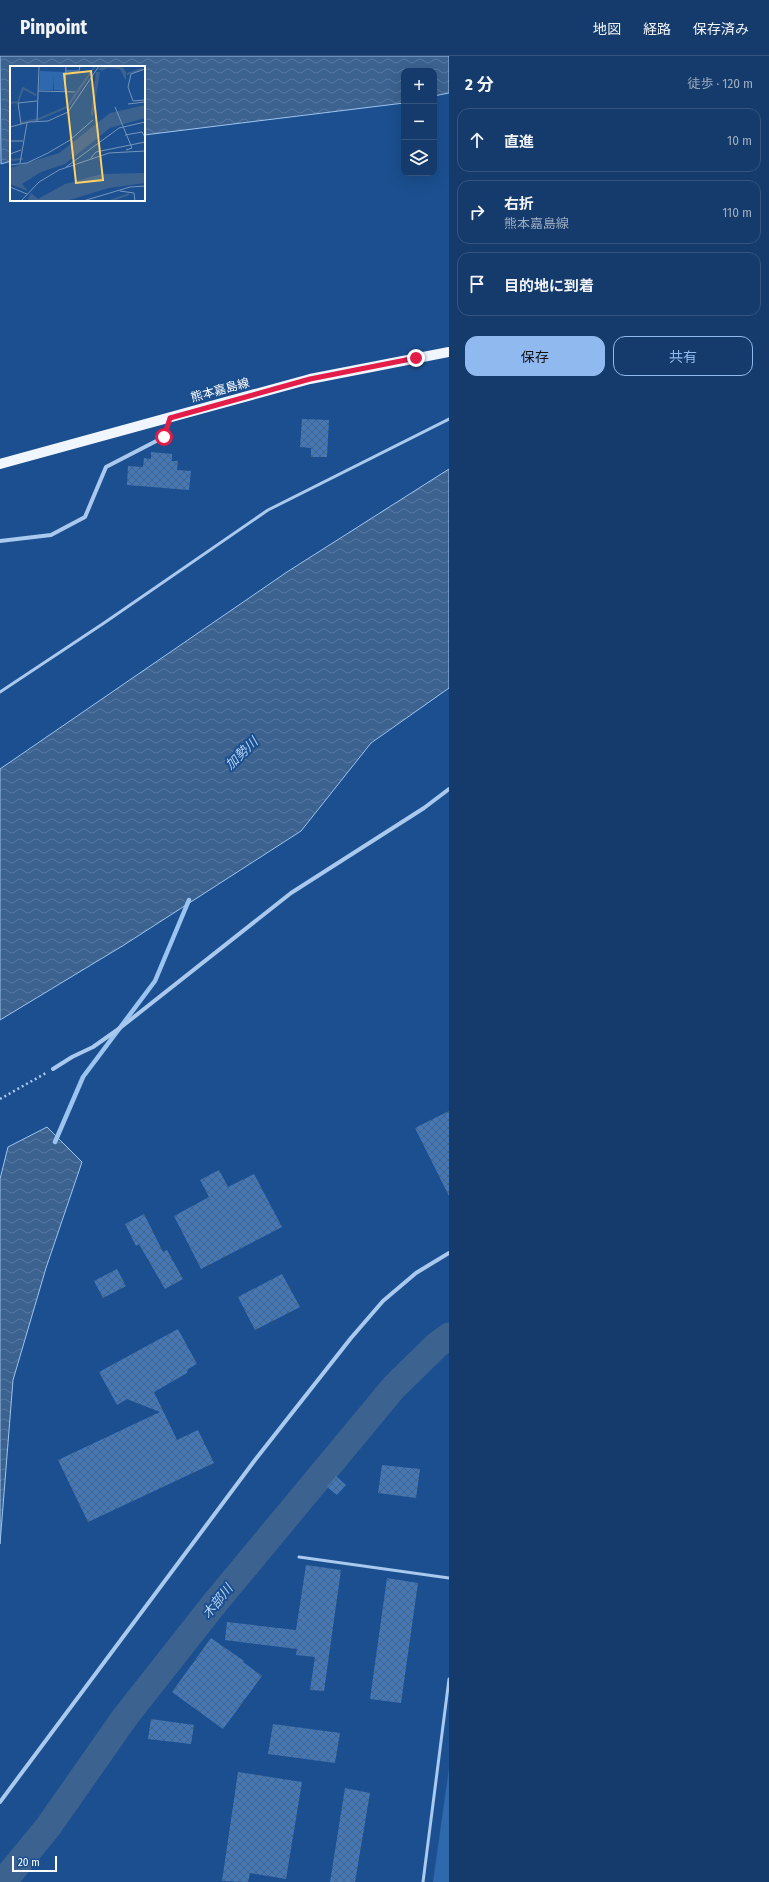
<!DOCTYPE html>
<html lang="ja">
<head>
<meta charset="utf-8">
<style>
  :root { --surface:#143b6b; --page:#214673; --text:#f1f3f6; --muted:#9dadc1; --line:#33557e; --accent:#90b9f0 }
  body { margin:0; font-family:"Fira Sans Condensed","Noto Sans JP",sans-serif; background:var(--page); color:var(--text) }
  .controls { position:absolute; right:12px; top:12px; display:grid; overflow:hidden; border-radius:8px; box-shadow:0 4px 16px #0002 }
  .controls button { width:36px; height:36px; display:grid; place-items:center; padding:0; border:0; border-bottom:1px solid var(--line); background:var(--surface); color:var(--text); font:20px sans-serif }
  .scale { position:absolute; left:12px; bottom:10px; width:45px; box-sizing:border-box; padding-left:4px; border:2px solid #fff; border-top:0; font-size:11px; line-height:14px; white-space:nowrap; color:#fff; -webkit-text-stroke:3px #1b4f8f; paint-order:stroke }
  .stop { position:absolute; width:12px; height:12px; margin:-9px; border:3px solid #e11d48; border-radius:50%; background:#fff }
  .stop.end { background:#e11d48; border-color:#fff; box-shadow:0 1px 4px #0008 }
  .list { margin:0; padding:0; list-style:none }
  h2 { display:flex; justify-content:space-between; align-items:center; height:52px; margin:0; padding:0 16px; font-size:17px }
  h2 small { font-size:13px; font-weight:400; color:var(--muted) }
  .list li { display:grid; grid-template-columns:26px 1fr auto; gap:12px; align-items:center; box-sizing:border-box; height:64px; margin:0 8px 8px; padding:0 8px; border:1px solid var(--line); border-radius:12px }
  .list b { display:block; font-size:15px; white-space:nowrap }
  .list p { margin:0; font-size:13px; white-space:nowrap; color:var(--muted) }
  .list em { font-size:13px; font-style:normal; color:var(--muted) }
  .actions { display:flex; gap:8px; padding:12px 16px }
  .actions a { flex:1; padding:9px 0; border:1px solid var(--accent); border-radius:12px; text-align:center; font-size:14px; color:var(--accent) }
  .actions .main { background:var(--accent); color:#111 }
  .icon { flex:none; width:22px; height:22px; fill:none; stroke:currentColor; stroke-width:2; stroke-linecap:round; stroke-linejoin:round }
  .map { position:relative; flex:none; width:449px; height:1826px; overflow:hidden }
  header { display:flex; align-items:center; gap:24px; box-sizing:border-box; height:56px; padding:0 20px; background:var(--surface); border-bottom:1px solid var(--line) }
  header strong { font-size:19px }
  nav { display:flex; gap:22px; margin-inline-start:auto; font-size:14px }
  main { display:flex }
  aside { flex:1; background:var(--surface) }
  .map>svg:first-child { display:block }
  .green { fill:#2e69ad }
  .water { fill:url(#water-waves); stroke:#9cc4f0 }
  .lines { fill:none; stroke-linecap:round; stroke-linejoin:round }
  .stream { stroke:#9cc4f0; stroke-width:4.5 }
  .river { stroke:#3c6290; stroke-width:27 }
  .building { fill:url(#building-cross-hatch) }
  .path { stroke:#a9c9ee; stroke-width:2.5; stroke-dasharray:2 3; stroke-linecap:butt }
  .lane { stroke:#a9c9ee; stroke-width:3 }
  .street { stroke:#a9c9ee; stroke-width:4 }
  .primary { stroke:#f0f6ff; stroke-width:10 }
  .route { stroke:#e11d48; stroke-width:5 }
  .labels { text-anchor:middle; stroke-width:4; stroke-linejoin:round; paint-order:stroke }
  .street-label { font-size:12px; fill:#fff; stroke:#1b4f8f }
  .water-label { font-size:13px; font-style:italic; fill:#b5d3f5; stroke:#1b4f8f }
  .inset-river { fill:none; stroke:#3c6290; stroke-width:2 }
  .inset-road { fill:none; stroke:#7695bc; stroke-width:1 }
  .view { fill:#ffd166; fill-opacity:0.15; stroke:#ffd166; stroke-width:2 }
  .inset-edge { fill:none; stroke:#fff; stroke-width:2 }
</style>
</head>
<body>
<header>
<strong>Pinpoint</strong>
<nav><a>地図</a><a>経路</a><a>保存済み</a></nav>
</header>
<main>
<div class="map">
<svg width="449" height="1826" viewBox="0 0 449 1826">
  <defs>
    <pattern id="water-waves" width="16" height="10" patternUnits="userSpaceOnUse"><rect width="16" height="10" fill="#3c6290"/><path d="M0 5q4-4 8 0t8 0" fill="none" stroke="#597aa1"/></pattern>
    <pattern id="building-cross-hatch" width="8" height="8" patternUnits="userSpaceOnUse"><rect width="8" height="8" fill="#4478b7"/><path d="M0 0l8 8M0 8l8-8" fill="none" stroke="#486282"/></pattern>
  </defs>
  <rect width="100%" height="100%" fill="#1b4f8f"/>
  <path class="green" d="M449,1712V1826H433Z"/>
  <path class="water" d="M0,0H449V37L434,40V15H404V47L144,79V11H11V105L1,108Z
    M449,413V632L371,687L301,775L124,889L0,964V713L287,516Z
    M47,1071L82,1106L46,1212L13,1324L0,1488V1123L8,1091Z"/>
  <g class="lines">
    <path class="stream" d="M55,1086L83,1021L155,925L189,844"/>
    <path class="river" d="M3,1826L48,1771L125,1661L214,1548L394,1331L437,1289L449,1280"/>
  </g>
  <path class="building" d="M302,363L329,364L327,401H311V392L300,391Z
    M151,396L172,398V405H178L177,414L191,415L189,434L127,429L128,410L143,411L144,402L151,403Z
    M449,1055V1140L415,1072Z
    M219,1114L228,1131L254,1118L282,1171L201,1213L174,1160L209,1141L200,1124Z
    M144,1158L163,1196L167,1194L183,1223L165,1233L139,1188L136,1190L125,1168Z
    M117,1213L126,1230L103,1242L94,1225Z
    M282,1218L300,1251L255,1274L238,1241Z
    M178,1273L197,1308L188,1313L187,1317L154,1336L177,1384L198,1374L214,1407L88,1466L58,1404L160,1356L127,1343L117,1349L99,1316Z
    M382,1409L420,1413L416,1442L378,1437Z
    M336,1420L346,1429L337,1439L327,1431Z
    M306,1509L341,1514L324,1635L310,1634L315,1601L296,1599L297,1593L225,1584L227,1566L296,1574Z
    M387,1522L418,1527L401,1647L370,1643Z
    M211,1582L244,1605L243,1606L262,1620L223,1673L172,1636Z
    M151,1663L194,1669L191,1688L148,1683Z
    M273,1668L340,1677L335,1707L268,1698Z
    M238,1716L302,1726L286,1823L250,1817L248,1826L222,1825Z
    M345,1732L370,1737L355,1826H330Z"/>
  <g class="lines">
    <path class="path" d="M0,1043L46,1017"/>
    <path class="lane" d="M0,636L104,567L268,454L449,363
      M299,1501L449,1522
      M423,1826L449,1623"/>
    <path class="street" d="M0,485L51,479L85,461L106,411L164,381L170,362
      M53,1013L72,1001L93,991L120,972L291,837L424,752L449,733
      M0,1746L255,1404L351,1282L383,1245L416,1217L449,1197"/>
    <path class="primary" d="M0,408L310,323L449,296"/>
  </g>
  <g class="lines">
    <path class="route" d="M164,381L170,362L310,323L416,302"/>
  </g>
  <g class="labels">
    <g class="street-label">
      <text transform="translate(220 334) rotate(-15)" y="4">熊本嘉島線</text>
    </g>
    <g class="water-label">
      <text transform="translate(241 697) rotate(-44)" y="5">加勢川</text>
      <text transform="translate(217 1545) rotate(-51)" y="5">木部川</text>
    </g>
  </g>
  <g transform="translate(10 10)">
    <rect width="135" height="135" fill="#1b4f8f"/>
    <path d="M30,5L55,6L54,25L44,24V9L43,24H29Z" fill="#2e69ad"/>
    <path d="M93,0H112L116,6V15L110,3L97,2L92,5L88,3ZM86,6H90L83,50L81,48ZM135,39V52L100,62L55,98L31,106L12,118L18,125L0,118V102L49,87L100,47ZM135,107V117L99,122L56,135H17L21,127L28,133L55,118L92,108Z" fill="#3c6290"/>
    <path class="inset-river" d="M117,8L132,3M0,37L8,36L13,22L26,29M10,57L29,53L57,41L85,0M0,94L13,93M100,135L119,128"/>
    <path class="inset-road" d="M135,3L121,8L118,21L123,35L135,34M56,5H69L70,0M28,25L65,26M55,26L56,0M118,38L135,36M105,41L122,82L116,84M27,55L29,0M11,58L8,37L27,35M0,61L19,56L38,55L58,46L89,0M115,69L132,66L135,71M0,75H13M0,91V88L11,84M81,92L86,86L135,76M10,97L17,57M0,99L17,97L38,87L60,74L83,54M56,101L109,62L135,56M0,121L17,128M110,125L124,127L125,135M11,135L29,116L49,104L99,87L135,85M73,135L120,121L135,120"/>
    <path class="view" d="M81,5L93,114L66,117L54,8Z"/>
    <rect width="135" height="135" class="inset-edge"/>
  </g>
</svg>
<div class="controls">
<button>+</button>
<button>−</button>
<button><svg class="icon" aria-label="layers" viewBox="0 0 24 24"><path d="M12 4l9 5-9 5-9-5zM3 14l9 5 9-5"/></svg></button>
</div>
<div class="scale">20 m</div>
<div class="stop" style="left:164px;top:381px"></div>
<div class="stop end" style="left:416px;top:302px"></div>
</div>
<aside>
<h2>2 分<small>徒歩 · 120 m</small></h2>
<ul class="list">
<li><svg class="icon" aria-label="ahead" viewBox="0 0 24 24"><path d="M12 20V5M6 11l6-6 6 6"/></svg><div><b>直進</b></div><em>10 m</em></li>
<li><svg class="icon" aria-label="right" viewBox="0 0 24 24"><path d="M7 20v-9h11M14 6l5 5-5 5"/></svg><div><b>右折</b><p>熊本嘉島線</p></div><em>110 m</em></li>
<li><svg class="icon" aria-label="arrive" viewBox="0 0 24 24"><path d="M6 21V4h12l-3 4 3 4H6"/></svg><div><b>目的地に到着</b></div></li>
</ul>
<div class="actions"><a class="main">保存</a><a>共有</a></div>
</aside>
</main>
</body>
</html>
